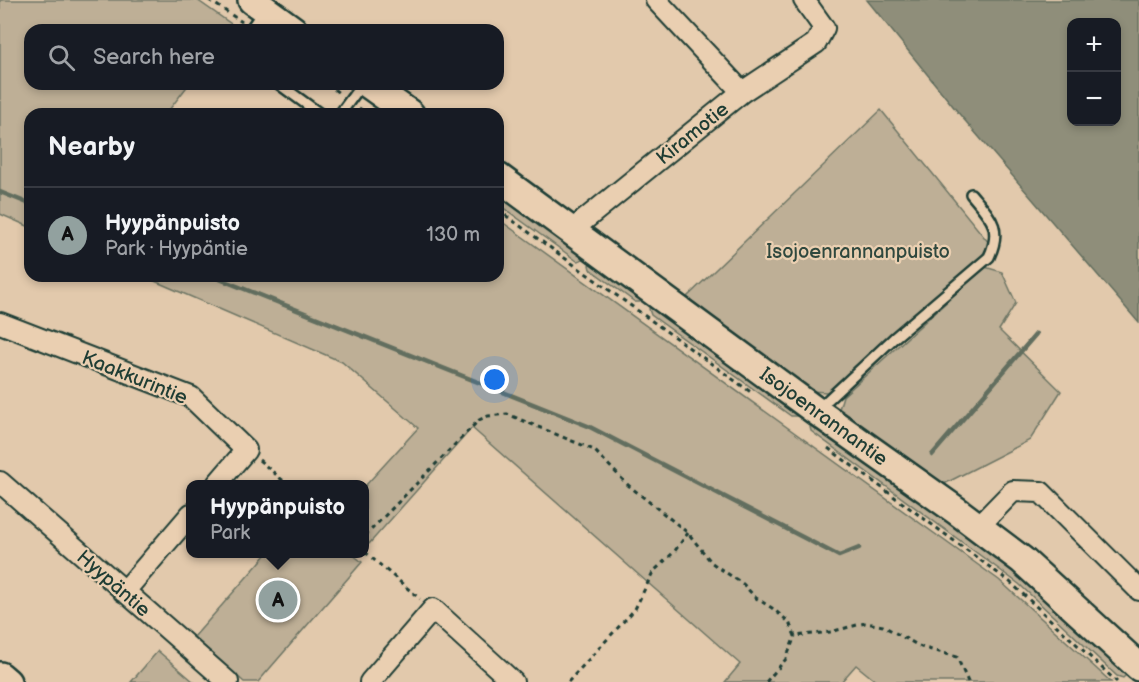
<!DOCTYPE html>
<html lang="en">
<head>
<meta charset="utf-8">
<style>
  :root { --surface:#171b24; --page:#20242c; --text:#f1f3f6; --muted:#9ea1a6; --line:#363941; --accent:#92a19f }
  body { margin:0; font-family:"Balsamiq Sans",sans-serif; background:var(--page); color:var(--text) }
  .controls { position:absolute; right:18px; top:18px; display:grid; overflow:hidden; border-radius:12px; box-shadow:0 3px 9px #0003 }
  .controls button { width:54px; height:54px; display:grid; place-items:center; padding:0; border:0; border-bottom:2px solid var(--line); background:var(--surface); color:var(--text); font:30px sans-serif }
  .you { position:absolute; left:495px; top:380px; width:21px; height:21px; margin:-15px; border:4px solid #fff; border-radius:50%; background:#1a73e8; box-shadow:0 0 0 9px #1a73e833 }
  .badge { display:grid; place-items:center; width:39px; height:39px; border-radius:50%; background:var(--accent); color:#111; font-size:20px; font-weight:700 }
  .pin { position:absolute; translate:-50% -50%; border:3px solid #fff; box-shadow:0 2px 6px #0006 }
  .popup { position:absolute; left:186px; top:480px; width:183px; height:78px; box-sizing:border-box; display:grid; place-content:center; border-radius:12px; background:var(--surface); filter:drop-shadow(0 2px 4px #0005); font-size:20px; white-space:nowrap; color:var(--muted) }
  .popup b { font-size:22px; color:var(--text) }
  .popup::after { content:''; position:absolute; left:50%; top:100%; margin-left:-12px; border:12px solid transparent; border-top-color:var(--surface) }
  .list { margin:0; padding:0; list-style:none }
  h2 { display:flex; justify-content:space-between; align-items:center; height:78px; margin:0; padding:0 24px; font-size:26px }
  h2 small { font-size:20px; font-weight:400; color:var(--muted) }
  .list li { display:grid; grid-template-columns:39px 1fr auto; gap:18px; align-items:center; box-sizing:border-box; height:96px; padding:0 24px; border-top:2px solid var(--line) }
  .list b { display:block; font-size:22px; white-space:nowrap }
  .list p { margin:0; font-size:20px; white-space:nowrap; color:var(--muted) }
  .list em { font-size:20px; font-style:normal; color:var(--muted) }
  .icon { flex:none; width:33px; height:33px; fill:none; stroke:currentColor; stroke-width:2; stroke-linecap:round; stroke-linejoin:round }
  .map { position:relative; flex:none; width:1139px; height:682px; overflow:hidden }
  .search { position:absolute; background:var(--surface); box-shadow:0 3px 9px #0003; left:24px; top:24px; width:480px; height:66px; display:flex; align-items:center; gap:15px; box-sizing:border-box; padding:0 21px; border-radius:18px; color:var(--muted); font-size:22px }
  .panel { position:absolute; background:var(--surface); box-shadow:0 3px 9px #0003; left:24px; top:108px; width:480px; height:174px; border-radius:18px }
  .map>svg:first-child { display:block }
  .green { fill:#beaf96; stroke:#6e7665; stroke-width:1.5 }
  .water { fill:#8f8e7a; stroke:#626e5e; stroke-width:1.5; fill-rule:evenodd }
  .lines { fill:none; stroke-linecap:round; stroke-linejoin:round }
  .stream { stroke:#626e5e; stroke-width:4.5 }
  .lane-casing { stroke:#1f3d34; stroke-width:14 }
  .street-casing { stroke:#1f3d34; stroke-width:24 }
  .secondary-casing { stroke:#1f3d34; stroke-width:32 }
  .path { stroke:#1f3d34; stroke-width:3; stroke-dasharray:4.5 4.5; stroke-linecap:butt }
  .lane { stroke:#eacfb1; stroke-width:9 }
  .street { stroke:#eacfb1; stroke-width:20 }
  .secondary { stroke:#eacfb1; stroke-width:27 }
  .labels { text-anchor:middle; stroke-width:4.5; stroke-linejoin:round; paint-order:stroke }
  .street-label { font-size:20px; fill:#1f3d34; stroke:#eacfb1 }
  .park-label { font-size:20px; fill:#2f483e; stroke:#eacfb1 }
</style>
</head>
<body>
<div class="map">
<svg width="1139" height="682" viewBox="0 0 1139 682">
  <rect width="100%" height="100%" fill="#e2c9ac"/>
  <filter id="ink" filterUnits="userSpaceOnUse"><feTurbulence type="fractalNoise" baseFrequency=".0167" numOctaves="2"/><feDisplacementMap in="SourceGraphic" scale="12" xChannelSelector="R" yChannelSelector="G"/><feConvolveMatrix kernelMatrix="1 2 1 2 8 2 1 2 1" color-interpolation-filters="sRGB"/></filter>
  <g filter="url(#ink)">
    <path class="green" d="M0,0H197L234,26L231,30H30V84H189L166,114H30V227L0,214Z
      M881,110L989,243L981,258L827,392L809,391L687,297Z
      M498,189L585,253L581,260L577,261L498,204Z
      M498,219L999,580L1111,682H877L856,665L841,682H725L740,664L472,428L369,544L365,540V486L418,428L342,362L143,276H498Z
      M593,259L643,296L640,302H635L590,269L589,265Z
      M985,267L1002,272L1016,303L999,330L1061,391L1030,440L944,484L839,409L843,396Z
      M652,301L800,413L797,416H791L651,315L649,309Z
      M814,421L1029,578L1105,645L1116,664L1126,675L1123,678L1117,676L1019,584L811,431L810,427Z
      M267,554H352L362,562L258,682H244L194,637Z
      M158,651L194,682H131Z"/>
    <path class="water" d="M867,0H1139V323L961,116ZM1072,22H1116V122H1072Z"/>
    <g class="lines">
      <path class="stream" d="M0,192L30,204
        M212,276L588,426L839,556L859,548
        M932,455L1036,334"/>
      <defs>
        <path id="lane" d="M250,30L263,11
          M279,84L320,114
          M340,114L362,84
          M818,409L894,338L989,257C1003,227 990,217 971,194"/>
        <path id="street" d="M656,0L742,92
          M572,230L742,92L816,43L824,28L804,0
          M0,323L191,397L246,450L217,484
          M0,482L228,682
          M978,527L1013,491L1041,492L1139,590
          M124,592L191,514
          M370,682L433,609L513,682"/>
        <path id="secondary" d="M252,0L293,30
          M368,84L410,114
          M498,177L816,411L957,511L1022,560L1139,667
          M0,676L7,682"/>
      </defs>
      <use href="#lane" class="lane-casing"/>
      <use href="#street" class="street-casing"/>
      <use href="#secondary" class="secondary-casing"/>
      <path class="path" d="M209,0L242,22
        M327,84L339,93
        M359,108L367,114
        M498,210L752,393
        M828,448L1010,582L1117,682
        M259,460L287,484
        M365,536L479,420L488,416L507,414L594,450L628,485L688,533L712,563L743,584L756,598L772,608L789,622L795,636L830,632L865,623L883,626L921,647L957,657L968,682
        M365,552L420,599
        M568,682L635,609L653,572L674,552L688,533
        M766,682L786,659L795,636"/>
      <use href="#lane" class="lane"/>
      <use href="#street" class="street"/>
      <use href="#secondary" class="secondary"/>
    </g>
  </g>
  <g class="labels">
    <g class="street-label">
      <text transform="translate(692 133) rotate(-39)" y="7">Kiramotie</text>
      <text transform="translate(135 377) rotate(22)" y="7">Kaakkurintie</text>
      <text transform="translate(824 416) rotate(36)" y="7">Isojoenrannantie</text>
      <text transform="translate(114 583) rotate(41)" y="7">Hyypäntie</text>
    </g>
    <g class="park-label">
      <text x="858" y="258">Isojoenrannanpuisto</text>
    </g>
  </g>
</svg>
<div class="controls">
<button>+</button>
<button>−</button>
</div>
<div class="you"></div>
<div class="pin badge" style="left:278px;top:600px">A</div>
<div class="popup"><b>Hyypänpuisto</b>Park</div>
<div class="search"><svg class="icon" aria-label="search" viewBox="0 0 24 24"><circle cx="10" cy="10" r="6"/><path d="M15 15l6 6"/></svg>Search here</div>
<section class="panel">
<h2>Nearby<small></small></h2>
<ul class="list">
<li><span class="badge">A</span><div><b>Hyypänpuisto</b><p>Park · Hyypäntie</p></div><em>130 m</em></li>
</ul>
</section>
</div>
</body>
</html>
